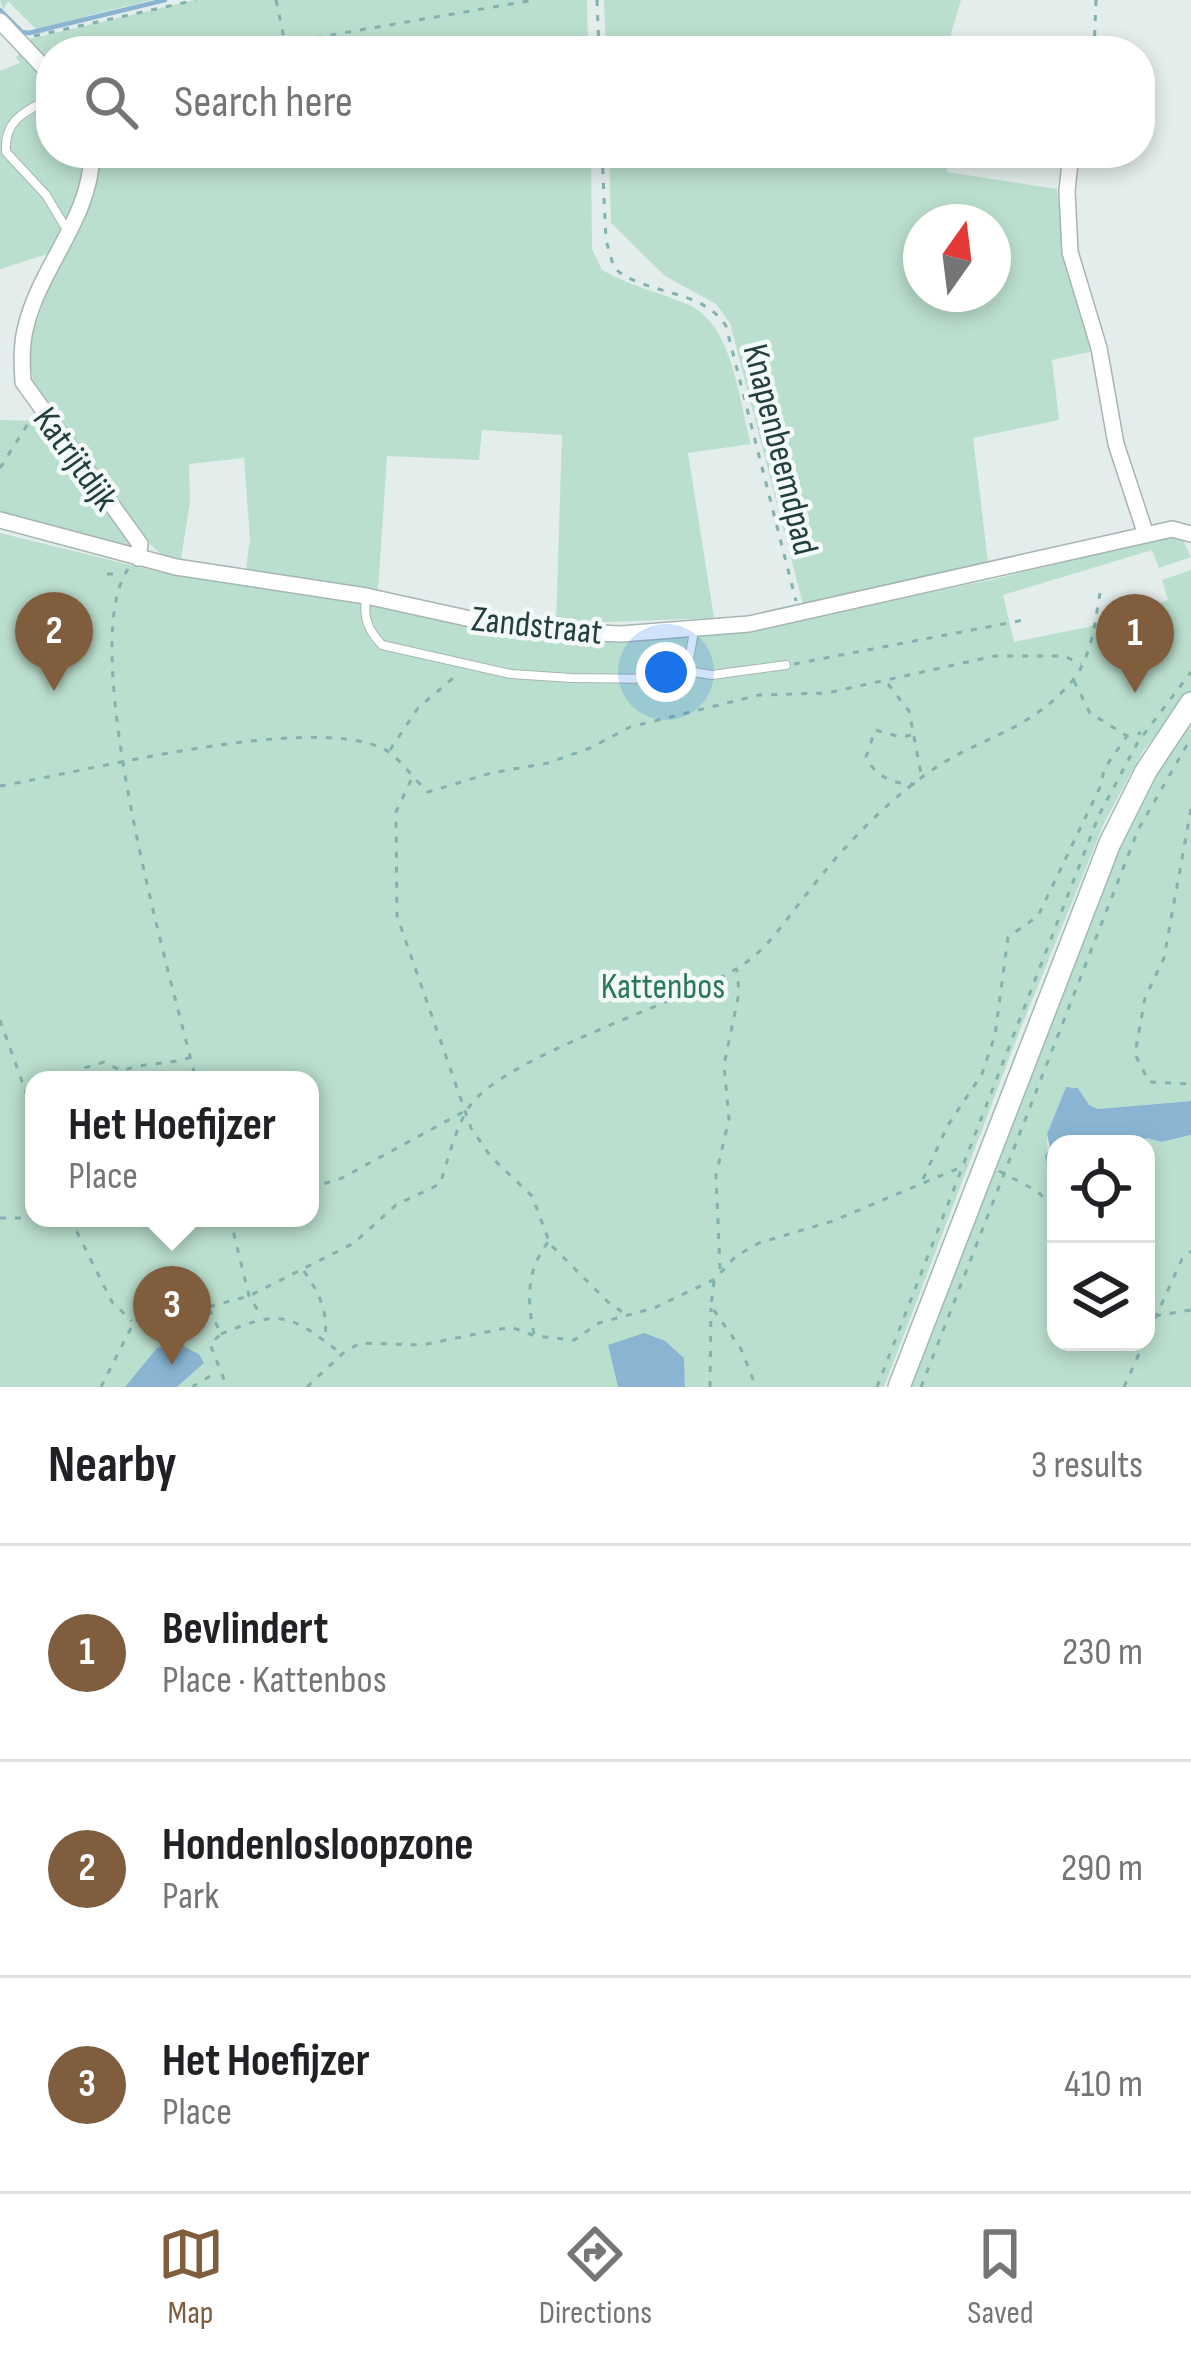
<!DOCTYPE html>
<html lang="en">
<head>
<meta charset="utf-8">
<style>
  :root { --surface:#fff; --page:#f6f6f6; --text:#202124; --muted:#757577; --line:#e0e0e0; --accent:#805d3c }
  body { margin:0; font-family:"Sofia Sans Condensed",sans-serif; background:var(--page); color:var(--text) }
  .controls { position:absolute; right:36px; bottom:36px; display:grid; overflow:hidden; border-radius:24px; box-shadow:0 6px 18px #0003 }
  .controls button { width:108px; height:108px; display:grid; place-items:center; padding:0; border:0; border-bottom:3px solid var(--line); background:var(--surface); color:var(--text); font:60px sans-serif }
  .compass { position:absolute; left:903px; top:204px; width:108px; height:108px; border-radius:50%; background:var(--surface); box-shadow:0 6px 18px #0003; rotate:14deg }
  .you { position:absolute; left:666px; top:672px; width:42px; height:42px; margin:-30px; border:9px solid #fff; border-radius:50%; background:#1a73e8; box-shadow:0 0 0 18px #1a73e833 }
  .badge { display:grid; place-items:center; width:78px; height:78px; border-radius:50%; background:var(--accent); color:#fff; font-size:39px; font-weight:700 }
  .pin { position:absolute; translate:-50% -99px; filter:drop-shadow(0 3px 6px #0008) }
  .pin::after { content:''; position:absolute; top:63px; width:42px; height:36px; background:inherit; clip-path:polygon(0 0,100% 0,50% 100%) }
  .popup { position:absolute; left:25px; top:1071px; width:294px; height:156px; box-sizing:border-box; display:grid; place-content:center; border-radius:24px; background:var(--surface); filter:drop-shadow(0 3px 9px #0005); font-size:39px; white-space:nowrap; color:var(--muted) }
  .popup b { font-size:45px; color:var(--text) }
  .popup::after { content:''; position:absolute; left:50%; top:100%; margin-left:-24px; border:24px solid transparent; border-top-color:var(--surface) }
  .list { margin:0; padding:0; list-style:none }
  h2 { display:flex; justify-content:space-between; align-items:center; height:156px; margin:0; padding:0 48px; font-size:51px }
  h2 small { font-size:39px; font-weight:400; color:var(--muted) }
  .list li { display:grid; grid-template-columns:78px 1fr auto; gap:36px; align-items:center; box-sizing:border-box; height:216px; padding:0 48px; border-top:3px solid var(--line) }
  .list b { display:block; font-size:45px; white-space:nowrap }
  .list p { margin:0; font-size:39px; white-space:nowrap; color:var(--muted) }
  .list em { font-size:39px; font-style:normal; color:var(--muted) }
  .icon { flex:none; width:66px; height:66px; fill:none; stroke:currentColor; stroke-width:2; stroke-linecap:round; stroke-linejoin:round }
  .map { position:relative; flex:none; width:1191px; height:1387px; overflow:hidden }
  .search { position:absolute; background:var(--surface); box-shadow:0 6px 18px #0003; left:36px; right:36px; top:36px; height:132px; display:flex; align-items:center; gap:30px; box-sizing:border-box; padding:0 42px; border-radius:48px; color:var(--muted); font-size:45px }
  .sheet { height:804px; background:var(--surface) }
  nav { display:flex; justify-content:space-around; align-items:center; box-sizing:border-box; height:168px; border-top:3px solid var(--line); background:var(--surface); font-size:33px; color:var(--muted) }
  nav a { display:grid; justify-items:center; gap:6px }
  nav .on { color:var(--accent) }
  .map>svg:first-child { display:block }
  .green { fill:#bbdfce; fill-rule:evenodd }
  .water { fill:#89b5d3 }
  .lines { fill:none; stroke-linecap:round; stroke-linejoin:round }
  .stream { stroke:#89b5d3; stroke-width:4.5 }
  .lane-casing { stroke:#a5b5b4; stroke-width:10 }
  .street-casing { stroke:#a5b5b4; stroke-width:18 }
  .secondary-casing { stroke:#a1b9b6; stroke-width:24 }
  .path { stroke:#82b1af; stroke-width:3; stroke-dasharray:6 9; stroke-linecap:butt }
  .lane { stroke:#fff; stroke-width:8 }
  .street { stroke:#fff; stroke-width:15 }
  .secondary { stroke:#fff; stroke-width:21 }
  .labels { text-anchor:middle; stroke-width:9; stroke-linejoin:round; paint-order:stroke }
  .street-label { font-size:36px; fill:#223f3e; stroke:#f3f9f8 }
  .park-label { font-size:36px; fill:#2b775c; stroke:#f3f9f8 }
</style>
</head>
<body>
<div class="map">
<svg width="1191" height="1387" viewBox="0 0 1191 1387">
  <rect width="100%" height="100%" fill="#e3edeb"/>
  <path class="green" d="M0,0H152L87,16L41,34L8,1L3,10Z
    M195,0H587L588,51H51V67L25,40Z
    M604,0H961L946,51H606Z
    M22,52L51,86V153H86L85,173L57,251L0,269V71L20,63L16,57Z
    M96,153H591L592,249L602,270C629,286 660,292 689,305C733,325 739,401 751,444L688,453L714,618L556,624L562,435L482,430L479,460L387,456L378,591L246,569L250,539L244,458L189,464L190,502L181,559L161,554L150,544L34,388L28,347L47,291L86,208Z
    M609,153H948L947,172L1057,189L1066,262L1094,351L1052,360L1059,420L973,438L988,562L804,608L730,323L716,304L665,276L611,223ZM921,222H993V294H921Z
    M0,420L40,421L132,543L131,550L0,515Z
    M0,533L155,571L374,606L457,625L557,638L753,629L995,579L1180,533L1191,557L1159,568L1152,550L1003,595L1014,642L1088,627L1168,600L1162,580L1191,570V691L1143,751L1105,821L1020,1030L884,1387H685L684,1358L608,1345L618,1387H177L204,1363L199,1354L177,1343L158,1348L125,1387H0ZM34,1080H310V1218H34Z
    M1191,716V1101L1098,1109L1089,1105L1078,1088L1066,1087L1047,1134L1048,1168L1056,1173V1342H1146V1144H1136L1147,1138L1161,1142L1191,1135V1387H910L1126,827L1150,779Z"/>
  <path class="water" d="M1066,1087L1078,1088L1089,1105L1098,1109L1191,1101V1135L1161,1142L1147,1138L1136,1144H1056V1173L1048,1168L1045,1156L1050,1148L1047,1134Z
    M644,1333L665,1341L684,1358L685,1387H618L608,1345Z
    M177,1343L199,1354L204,1363L177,1387H125L157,1348Z"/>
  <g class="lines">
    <path class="stream" d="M0,10L22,32L29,33L165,0"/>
    <defs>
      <path id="lane" d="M51,98C25,112 4,119 6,152L46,195L67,230
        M366,598C363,618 368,630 382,645L511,674L571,678L664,679L687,671L712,675L786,665
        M687,671L694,631"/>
      <path id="street" d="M0,21L51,75
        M92,153C91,218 41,265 26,326C21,345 22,363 23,382L140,544L138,558
        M1071,153L1067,191L1070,252L1099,348L1116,444L1146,535
        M0,520L176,567L366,596L489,623L549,631L621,634L749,624L1172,529L1191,534"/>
      <path id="secondary" d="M899,1387L1110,843L1146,771L1191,703"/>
    </defs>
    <use href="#lane" class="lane-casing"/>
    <use href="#street" class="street-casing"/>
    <use href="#secondary" class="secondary-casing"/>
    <path class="path" d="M276,0L285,43L534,0
      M597,0L599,51
      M34,36L196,0
      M1094,51L1096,0
      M602,153L606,240L614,268C646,296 702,288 726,326L796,601
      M0,468L31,419
      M128,569C74,648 172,981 196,1080
      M107,574H122
      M794,664L1024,620
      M1074,681L1090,713L1127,736
      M888,684L909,711L922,779
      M911,735L901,737L875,730L866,757C875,776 894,785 915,784
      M390,750L418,708L459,673
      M411,780L396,812L397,916L471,1128L491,1157L532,1196L550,1244L608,1302L628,1316
      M0,786C89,771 305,714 382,748C399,756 413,779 428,792L491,773L548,763L590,748L630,727L759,695L827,693L995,656H1064L1081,664
      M1191,809L1164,958L1145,998L1135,1054L1149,1082L1191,1084
      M0,1020L34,1115
      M76,1080L84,1068L104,1062L122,1071C144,1062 166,1065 189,1058
      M999,1171L1037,1191L1056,1210
      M923,1179L948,1125L982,1074L995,1035L1008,937L1038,916L1101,785L1104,769L1127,736L1141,733
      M310,1188L342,1178L465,1111
      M0,1218H120
      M70,1218L112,1302L132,1321
      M230,1218L249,1296L262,1317
      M720,1269L716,1175L729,1119L724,1065L739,993L737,970
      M304,1271C320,1295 328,1310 325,1339
      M714,1281L711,1306L741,1349L756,1387
      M1146,1304L1155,1316L1191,1310
      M209,1309L221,1334L210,1344L227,1387
      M221,1334C283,1308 290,1315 342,1354
      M534,1334C527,1301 526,1271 548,1242
      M101,1387L134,1322L153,1314L208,1307L249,1296L354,1243L396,1205L440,1184C448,1160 455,1129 469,1107C504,1056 676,1005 736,969C767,951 783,923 805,896C842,848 891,795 943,763C991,734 1033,728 1073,680C1092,656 1095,622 1100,593
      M192,1387L217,1372
      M307,1387L342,1354L360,1343L422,1345L511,1327L535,1336L574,1340L599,1323L654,1308L715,1279L736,1256L759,1243L833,1221L966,1165
      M710,1387L711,1308
      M877,1387L1099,815L1138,742L1191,672
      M921,1387L1138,830L1191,738
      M1124,1387L1182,1259L1191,1251"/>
    <use href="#lane" class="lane"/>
    <use href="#street" class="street"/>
    <use href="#secondary" class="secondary"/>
  </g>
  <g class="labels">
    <g class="street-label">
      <text transform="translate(782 449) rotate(76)" y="13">Knapenbeemdpad</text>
      <text transform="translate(77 458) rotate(54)" y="13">Katrijtdijk</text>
      <text transform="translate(537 624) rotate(6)" y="13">Zandstraat</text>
    </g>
    <g class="park-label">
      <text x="663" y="998">Kattenbos</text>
    </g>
  </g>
</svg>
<div class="controls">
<button><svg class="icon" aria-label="locate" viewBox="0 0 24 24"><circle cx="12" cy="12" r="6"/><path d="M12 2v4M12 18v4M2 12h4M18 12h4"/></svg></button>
<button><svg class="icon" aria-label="layers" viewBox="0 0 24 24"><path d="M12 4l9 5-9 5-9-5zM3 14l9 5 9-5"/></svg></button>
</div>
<svg class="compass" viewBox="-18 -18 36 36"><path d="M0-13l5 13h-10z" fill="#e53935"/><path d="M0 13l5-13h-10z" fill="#757577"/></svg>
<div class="you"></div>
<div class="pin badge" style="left:1135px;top:693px">1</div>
<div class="pin badge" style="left:54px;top:691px">2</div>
<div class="pin badge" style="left:172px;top:1365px">3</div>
<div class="popup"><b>Het Hoefijzer</b>Place</div>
<div class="search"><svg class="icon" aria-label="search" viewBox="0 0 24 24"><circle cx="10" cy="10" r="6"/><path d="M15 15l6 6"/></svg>Search here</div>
</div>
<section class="sheet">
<h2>Nearby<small>3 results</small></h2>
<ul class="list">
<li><span class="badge">1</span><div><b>Bevlindert</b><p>Place · Kattenbos</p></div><em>230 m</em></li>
<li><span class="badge">2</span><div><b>Hondenlosloopzone</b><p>Park</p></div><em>290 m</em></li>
<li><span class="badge">3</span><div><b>Het Hoefijzer</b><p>Place</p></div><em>410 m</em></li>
</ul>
</section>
<nav>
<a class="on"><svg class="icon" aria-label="map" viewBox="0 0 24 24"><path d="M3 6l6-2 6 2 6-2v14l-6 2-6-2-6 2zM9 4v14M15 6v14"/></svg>Map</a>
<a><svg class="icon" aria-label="directions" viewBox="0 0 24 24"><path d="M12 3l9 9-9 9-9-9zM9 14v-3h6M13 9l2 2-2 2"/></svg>Directions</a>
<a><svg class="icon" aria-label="saved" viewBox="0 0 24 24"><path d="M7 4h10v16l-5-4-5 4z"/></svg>Saved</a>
</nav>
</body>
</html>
